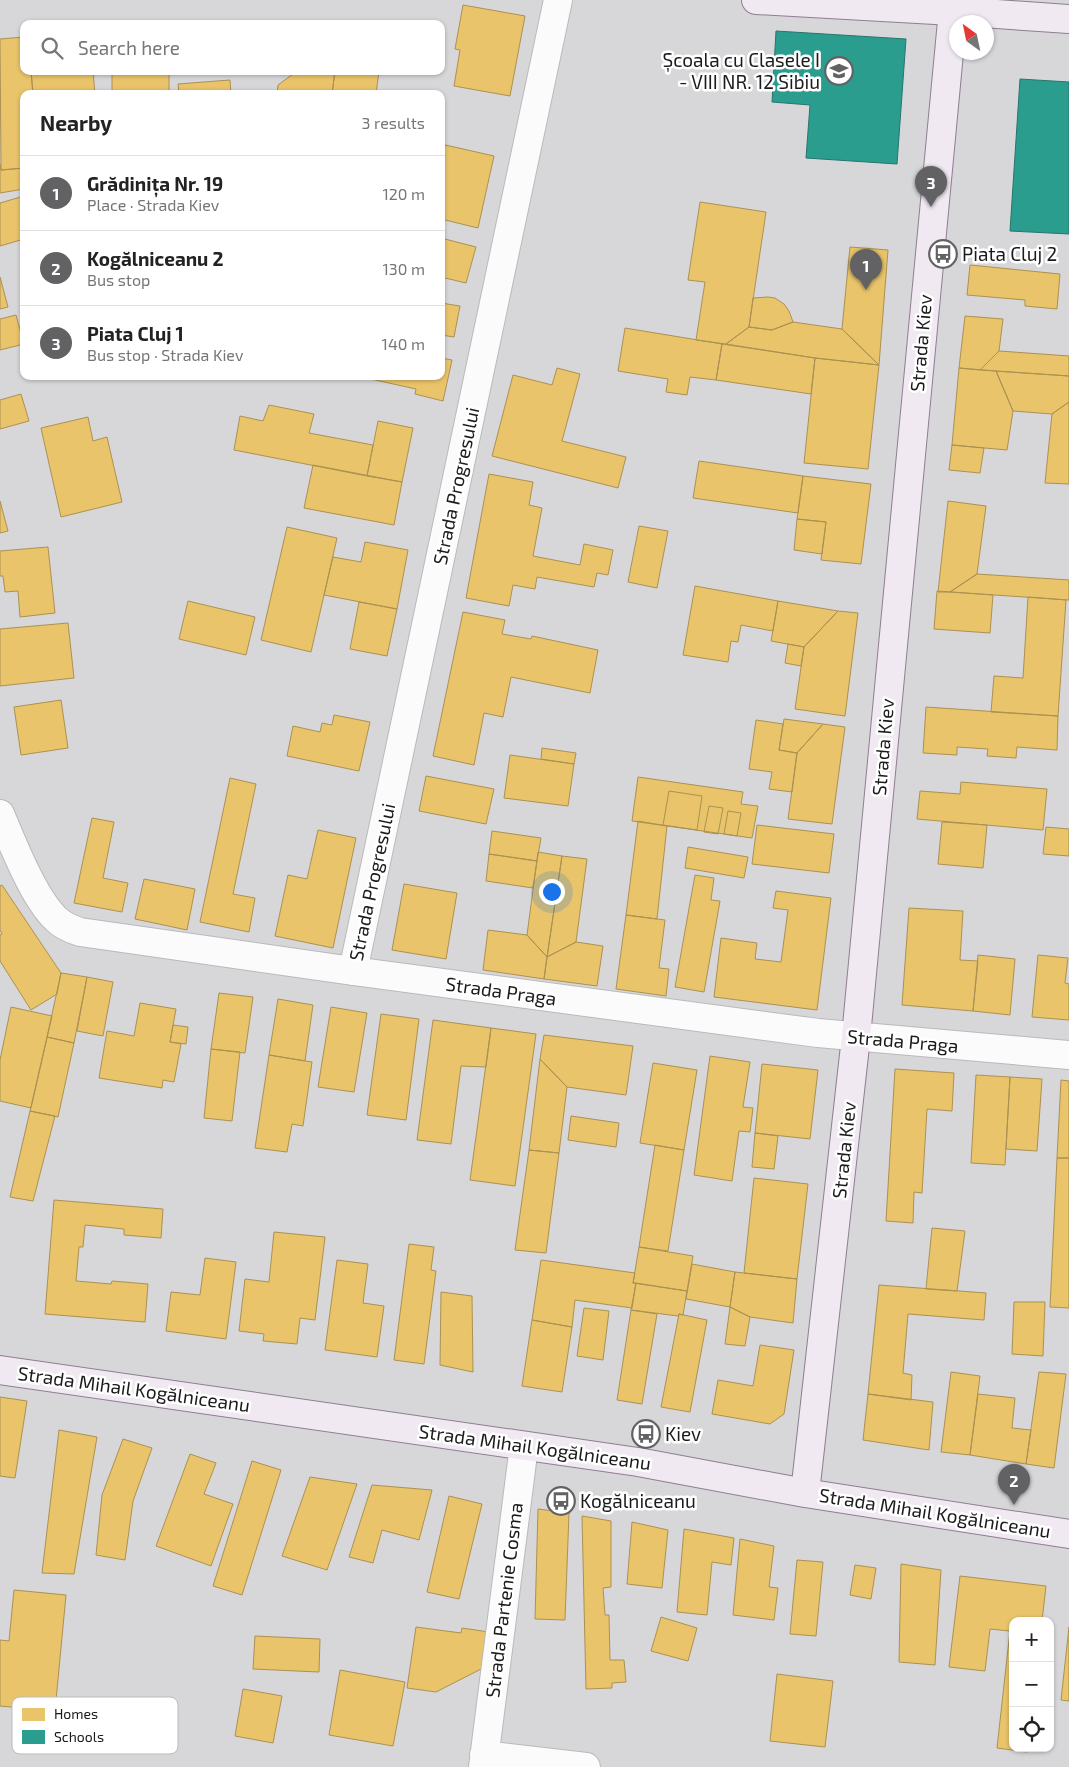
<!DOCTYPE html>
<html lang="en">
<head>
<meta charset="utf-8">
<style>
  :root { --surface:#fff; --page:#f2f2f2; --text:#222; --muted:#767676; --line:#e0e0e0; --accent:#626163 }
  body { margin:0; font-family:"Exo 2",sans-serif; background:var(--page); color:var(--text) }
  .controls { position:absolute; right:15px; bottom:15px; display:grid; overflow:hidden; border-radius:10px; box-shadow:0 1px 4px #0004 }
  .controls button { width:45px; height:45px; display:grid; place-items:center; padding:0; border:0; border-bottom:1px solid var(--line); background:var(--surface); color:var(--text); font:25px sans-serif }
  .compass { position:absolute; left:949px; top:15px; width:45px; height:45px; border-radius:50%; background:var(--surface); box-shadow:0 1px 4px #0004; rotate:327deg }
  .you { position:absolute; left:551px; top:891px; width:18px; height:18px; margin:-12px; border:4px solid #fff; border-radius:50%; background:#1a73e8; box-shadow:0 0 0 8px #1a73e833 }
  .badge { display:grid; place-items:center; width:32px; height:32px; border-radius:50%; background:var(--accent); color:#fff; font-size:16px; font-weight:700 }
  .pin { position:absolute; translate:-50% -41px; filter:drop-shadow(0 1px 2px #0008) }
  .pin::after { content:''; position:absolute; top:26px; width:18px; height:15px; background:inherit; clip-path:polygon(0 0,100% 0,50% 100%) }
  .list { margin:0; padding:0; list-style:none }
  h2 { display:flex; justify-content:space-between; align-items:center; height:65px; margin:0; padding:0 20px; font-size:21px }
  h2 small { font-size:16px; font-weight:400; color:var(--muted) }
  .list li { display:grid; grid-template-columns:32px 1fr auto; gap:15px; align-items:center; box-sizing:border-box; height:75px; padding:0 20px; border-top:1px solid var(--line) }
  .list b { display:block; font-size:19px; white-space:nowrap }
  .list p { margin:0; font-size:16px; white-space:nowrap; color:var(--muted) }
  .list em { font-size:16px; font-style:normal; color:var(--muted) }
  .icon { flex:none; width:28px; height:28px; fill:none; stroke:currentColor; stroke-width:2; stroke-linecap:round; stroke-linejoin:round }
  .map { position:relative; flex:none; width:1069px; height:1767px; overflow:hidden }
  .search { position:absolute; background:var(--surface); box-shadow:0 1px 4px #0004; left:20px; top:20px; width:425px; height:55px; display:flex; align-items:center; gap:12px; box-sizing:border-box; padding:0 18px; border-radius:10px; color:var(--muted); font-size:19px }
  .panel { position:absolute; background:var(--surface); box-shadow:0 1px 4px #0004; left:20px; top:90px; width:425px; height:290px; border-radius:10px }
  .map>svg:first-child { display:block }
  .residential { fill:#d7d6d9; fill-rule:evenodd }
  .homes { fill:#e9c46a; stroke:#ab9152 }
  .schools { fill:#2a9d8f; stroke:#26766c }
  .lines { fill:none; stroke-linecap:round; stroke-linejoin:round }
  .street-casing { stroke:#bab9bb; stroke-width:30 }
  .secondary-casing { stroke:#8e7e92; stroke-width:30 }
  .street { stroke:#fbfbfc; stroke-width:28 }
  .secondary { stroke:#f0e9f2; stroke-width:28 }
  .labels { text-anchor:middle; stroke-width:5; stroke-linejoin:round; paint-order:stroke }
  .poi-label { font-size:19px; fill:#1b1b1b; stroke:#fff; text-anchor:start }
  .street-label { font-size:19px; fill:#1b1b1b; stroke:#fff }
  .key { fill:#fff; stroke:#bbb; stroke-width:1 }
  .key-label { font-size:14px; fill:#1b1b1b }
</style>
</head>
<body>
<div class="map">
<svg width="1069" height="1767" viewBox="0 0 1069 1767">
  <rect width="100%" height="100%" fill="#e7e4ea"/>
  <path class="residential" d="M0,0H1069V1767H0ZM956,22H986V52H956ZM24,24H441V71H24ZM24,94H441V376H24ZM1013,1621H1050V1748H1013Z"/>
  <path class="homes" d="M463,5L525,16L510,96L454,86L460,50L455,49Z
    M24,37V71H31L33,94H24V168L1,170L0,39Z
    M31,71H93L95,94H33Z
    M112,71H169V94H112Z
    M297,71H335L332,94H277L278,85Z
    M335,71H379L376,94H332Z
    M230,80L231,94H179L178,84Z
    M441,144L494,156L478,228L441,219Z
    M0,164L1,170L24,168V189L0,193Z
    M24,196V239L0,246V203Z
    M700,202L766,212L749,327L726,344L696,340L705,282L688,280Z
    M441,238L476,247L466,283L441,277Z
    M850,247L888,250L879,365L842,329Z
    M970,265L1060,274L1057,309L1025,306V300L967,295Z
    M0,277L8,307L0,309Z
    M768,297L775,298L784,304L789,311L793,322L772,330L749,327L753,298Z
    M441,303L460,306L454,337L441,335Z
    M16,315L24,344L0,350V319Z
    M965,316L1003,319L999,351L980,370L959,368Z
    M793,322L842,329L879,365L815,358L726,344L749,327L772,330Z
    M625,328L722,344L716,380L690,377L687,395L666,392L668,379L618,371Z
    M722,344L815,358L811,394L716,380Z
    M999,351L1069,356V376L980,370Z
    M441,358L452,360L443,401L415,394L416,389L357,376H441Z
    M815,358L879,365L868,469L804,463Z
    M557,368L580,374L562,441L626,457L618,488L492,456L513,375L552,385Z
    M959,368L996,371L1013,411L1007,450L952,445Z
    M996,371L1069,376V402L1052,414L1013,411Z
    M21,394L29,421L0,429V400Z
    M1069,402V484L1045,483L1052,414Z
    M269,405L314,414L309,433L373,445L367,476L234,450L240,416L263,421Z
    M88,417L93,441L107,437L122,502L61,517L41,428Z
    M378,421L413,428L402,482L367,476Z
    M952,445L984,448L980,473L949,470Z
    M699,461L803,476L798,513L693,498Z
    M313,465L402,482L394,525L304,508Z
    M489,474L533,482L529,505L542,508L533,556L580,565L584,544L613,550L608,575L597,573L594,587L537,577L535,589L513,585L509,606L466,598Z
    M803,476L871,484L861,564L821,560L826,522L797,519Z
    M0,501L8,531L0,533Z
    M948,501L986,506L977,574L950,592H938Z
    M797,519L826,522L822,554L794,550Z
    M639,526L668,531L657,588L628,582Z
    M287,527L337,538L311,652L261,640Z
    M365,542L408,550L397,609L324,595L333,557L361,562Z
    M48,547L55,613L20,617L18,591L5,592L3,576H0V551Z
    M977,574L1069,580V600L950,592Z
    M695,586L778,601L773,631L741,625L738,642L731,641L728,662L683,655Z
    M937,591L993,595L990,633L934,629Z
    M1028,597L1066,600L1058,716L991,712L994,676L1023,678Z
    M188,601L255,617L246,655L179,639Z
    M778,601L838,611L804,647L771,641Z
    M359,602L397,609L387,656L350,649Z
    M838,611L858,613L845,716L795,709L804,647Z
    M463,612L505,620L502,634L531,639L532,636L598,650L590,693L511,677L503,717L484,713L474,765L433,756Z
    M68,623L74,678L0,686V629Z
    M788,644L804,647L801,666L785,663Z
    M61,700L68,748L21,755L14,707Z
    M926,707L1058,716L1057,750L1017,747L1016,758L987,756L988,749L957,747V755L923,753Z
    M334,715L370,722L359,771L287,756L293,726L320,732L322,723L332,725Z
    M784,719L823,724L797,753L779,750Z
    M756,720L783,724L779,750L797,753L792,792L769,789L772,772L749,769Z
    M823,724L845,727L832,824L788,819L797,753Z
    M542,748L576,753L574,764L541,759Z
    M510,755L574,764L568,806L504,798Z
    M426,776L494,789L486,824L419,811Z
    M638,777L743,792L741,804L758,806L752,838L632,821Z
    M230,778L256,784L233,894L255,898L249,932L200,922Z
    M961,782L1047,789L1043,830L917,819L920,791L960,794Z
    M669,791L702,796L697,830L663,825Z
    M709,806L723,808L718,834L704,832Z
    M728,811L741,813L737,836L724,834Z
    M92,818L114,822L103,878L128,883L122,912L74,903Z
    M638,821L667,826L657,919L626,915Z
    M942,822L987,825L983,868L938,864Z
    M757,825L834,834L829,873L752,864Z
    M1046,827L1069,829V856L1043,854Z
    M318,830L356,838L333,948L275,936L288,875L307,879Z
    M492,831L541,838L537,861L489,854Z
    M688,847L748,857L744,878L685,868Z
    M538,852L562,856L547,957L527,935Z
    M489,854L537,861L533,888L486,881Z
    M562,856L587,859L576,942L547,957Z
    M695,875L714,878L711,900L720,901L704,992L675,987Z
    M144,879L195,889L187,930L135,919Z
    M404,884L457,893L446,959L392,950Z
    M2,885L61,973L57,994L31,1010L0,961V935L2,934L0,930V886Z
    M776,891L831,898L817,1010L714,997L721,938L757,943L755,959L781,962L788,910L773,908Z
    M909,908L963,911L960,960L978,961L973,1011L902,1005Z
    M626,915L665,920L659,968L669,969L666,996L616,989Z
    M488,930L527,935L547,957L544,979L483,970Z
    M576,942L603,946L597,986L544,979L547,957Z
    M978,955L1015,959L1010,1015L973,1011Z
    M1038,955L1068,958L1065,983L1069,984V1020L1032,1017Z
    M61,973L87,977L74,1043L47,1037Z
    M87,977L113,982L103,1036L77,1031Z
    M219,993L253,997L245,1053L211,1049Z
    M278,999L313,1005L305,1061L269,1055Z
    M140,1003L176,1009L170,1042L181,1044L174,1082L163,1080L162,1088L99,1078L107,1031L134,1036Z
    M11,1007L52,1016L31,1108L0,1101V1060Z
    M331,1007L367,1013L354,1092L318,1087Z
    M381,1014L419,1019L406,1120L367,1115Z
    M433,1020L491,1028L486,1067L461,1066L451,1144L417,1140Z
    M173,1025L188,1027L186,1044L170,1042Z
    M491,1028L536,1034L515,1186L470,1180Z
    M544,1035L633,1046L626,1095L567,1087L540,1059Z
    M47,1037L74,1043L58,1117L30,1111Z
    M211,1049L240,1052L232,1121L204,1118Z
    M269,1055L312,1062L303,1126L292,1124L287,1152L255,1148Z
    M710,1056L750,1062L743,1107L753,1108L750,1132L739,1131L732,1181L694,1175Z
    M540,1059L567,1087L559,1153L529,1150Z
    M653,1063L697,1070L684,1150L640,1143Z
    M762,1064L818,1070L810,1139L755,1133Z
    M895,1069L954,1073L952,1111L927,1109L922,1193L914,1192L913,1223L886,1221Z
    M976,1075L1010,1077L1005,1165L971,1163Z
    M1010,1077L1042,1079L1037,1151L1006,1149Z
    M1061,1080L1069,1081V1158H1057Z
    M30,1111L55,1116L33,1201L10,1197Z
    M571,1116L619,1123L616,1147L568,1140Z
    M755,1133L778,1136L774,1169L752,1167Z
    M655,1145L684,1150L668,1251L639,1247Z
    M529,1150L559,1153L546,1253L515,1250Z
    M1057,1158H1069V1308L1050,1307Z
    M754,1178L808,1184L797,1279L744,1273Z
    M54,1200L163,1209L161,1238L124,1235V1229L85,1225L83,1247H79L76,1281L111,1284L112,1281L148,1284L145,1322L45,1314Z
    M932,1228L965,1231L957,1291L926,1289Z
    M274,1232L325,1237L315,1320L300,1318L297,1344L263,1341L264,1334L239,1331L245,1279L269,1282Z
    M409,1244L434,1247L431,1270L436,1271L424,1364L394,1360Z
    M639,1247L693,1256L687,1291L633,1283Z
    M205,1258L236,1262L226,1339L166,1331L171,1292L200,1295Z
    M337,1260L368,1264L363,1303L384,1306L377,1357L325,1350Z
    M541,1260L635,1273L633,1283H636L632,1308L575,1300L572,1327L532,1320Z
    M692,1264L735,1272L730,1307L686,1299Z
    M735,1272L797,1279L793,1323L750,1317L730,1307Z
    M636,1283L687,1291L683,1315L679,1314L678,1316L631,1310Z
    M879,1285L986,1293L984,1320L908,1314L903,1373L912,1375L911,1400L868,1394Z
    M441,1292L472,1296L473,1372L440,1365Z
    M1014,1302H1045L1043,1356L1012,1354Z
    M730,1307L750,1317L745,1346L725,1344Z
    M584,1308L609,1311L603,1360L577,1356Z
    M631,1310L657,1314L642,1404L617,1400Z
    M679,1314L707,1320L690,1412L661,1407Z
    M532,1320L572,1327L562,1392L522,1386Z
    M760,1345L794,1350L784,1414L770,1424L712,1414L718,1380L753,1386Z
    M951,1372L980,1376L970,1455L941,1452Z
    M1039,1372L1066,1374L1054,1468L1026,1464Z
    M868,1394L933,1402L929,1450L863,1440Z
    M978,1394L1015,1398L1012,1428L1031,1430L1026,1464L970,1455Z
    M0,1397L27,1401L15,1478L0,1476Z
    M59,1430L97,1437L74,1574L42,1573Z
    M123,1439L152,1448L133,1501L125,1560L96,1555L102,1495Z
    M190,1454L216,1463L204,1494L233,1504L211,1566L156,1546Z
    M252,1461L281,1470L242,1595L213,1586Z
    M310,1477L357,1484L327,1570L282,1556Z
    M372,1485L432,1490L419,1540L382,1530L373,1563L349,1557Z
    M449,1496L482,1504L459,1599L427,1592Z
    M538,1509L569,1513L565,1620L535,1619Z
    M582,1516L611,1521V1587L603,1588L605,1615H609L610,1660H624L626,1682L612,1683V1688L586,1689Z
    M632,1522L668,1530L662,1588L627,1584Z
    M684,1529L734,1538L731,1565L712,1562L707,1615L677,1612Z
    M740,1539L774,1546L769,1587L778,1588L774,1620L733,1615Z
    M797,1560L823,1562L816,1636L790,1634Z
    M901,1564L941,1570L935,1665L899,1662Z
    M855,1565L876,1568L871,1599L850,1595Z
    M960,1576L1046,1586L1042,1621H1013V1748H1028L1027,1752L997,1748L1010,1631L990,1629L985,1671L949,1667Z
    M14,1590L66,1595L55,1711L0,1706V1640L9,1641Z
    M661,1617L697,1628L688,1661L651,1651Z
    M416,1627L461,1633L462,1628L489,1632L483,1668L436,1692L407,1688Z
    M1069,1627V1701L1061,1700Z
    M255,1636L320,1639L319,1672L253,1669Z
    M340,1670L405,1682L393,1746L329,1735Z
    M777,1674L833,1681L825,1747L770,1741Z
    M243,1689L282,1696L273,1743L235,1736Z"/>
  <path class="schools" d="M776,31L906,39L897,164L806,158L810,105L772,102Z
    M1020,79L1069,82V234L1010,231Z"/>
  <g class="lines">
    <defs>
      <path id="street" d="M0,814C13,844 33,897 56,919C63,926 71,929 80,932L353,971L818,1033L1069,1055
        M353,971L558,0
        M484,1755L586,1767
        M483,1767L524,1446"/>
      <path id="secondary" d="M756,0L953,11L1069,19
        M0,1370L638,1462L805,1493L1069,1534
        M805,1493L856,1037L954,0"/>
    </defs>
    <use href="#street" class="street-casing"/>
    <use href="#secondary" class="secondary-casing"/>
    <use href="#street" class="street"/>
    <use href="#secondary" class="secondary"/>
  </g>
  <defs>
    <symbol id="school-ring" viewBox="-11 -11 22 22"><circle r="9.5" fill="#fff" stroke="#626163" stroke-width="1.5"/><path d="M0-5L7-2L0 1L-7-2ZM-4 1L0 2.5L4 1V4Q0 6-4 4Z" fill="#626163"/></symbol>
    <symbol id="bus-ring" viewBox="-11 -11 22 22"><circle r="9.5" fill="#fff" stroke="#626163" stroke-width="1.5"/><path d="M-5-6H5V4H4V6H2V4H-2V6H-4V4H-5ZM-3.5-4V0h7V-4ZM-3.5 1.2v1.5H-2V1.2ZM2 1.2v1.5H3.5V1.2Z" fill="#626163"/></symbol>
  </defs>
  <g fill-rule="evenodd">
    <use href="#school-ring" x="823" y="55" width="32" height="32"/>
    <use href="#bus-ring" x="927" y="238" width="32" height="32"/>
    <use href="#bus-ring" x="630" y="1418" width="32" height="32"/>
    <use href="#bus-ring" x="545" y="1485" width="32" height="32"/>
  </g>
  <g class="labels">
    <g class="poi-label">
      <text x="820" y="67" text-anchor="end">Școala cu Clasele I<tspan x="820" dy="22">- VIII NR. 12 Sibiu</tspan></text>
      <text x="962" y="261">Piata Cluj 2</text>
      <text x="665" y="1441">Kiev</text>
      <text x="580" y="1508">Kogălniceanu</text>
    </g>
    <g class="street-label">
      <text transform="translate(921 343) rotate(-85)" y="7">Strada Kiev</text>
      <text transform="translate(456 486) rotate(-78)" y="7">Strada Progresului</text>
      <text transform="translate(883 747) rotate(-85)" y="7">Strada Kiev</text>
      <text transform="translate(372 882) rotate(-78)" y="7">Strada Progresului</text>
      <text transform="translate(501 991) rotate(8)" y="7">Strada Praga</text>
      <text transform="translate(903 1041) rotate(5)" y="7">Strada Praga</text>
      <text transform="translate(844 1150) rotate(-84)" y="7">Strada Kiev</text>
      <text transform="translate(134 1389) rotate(8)" y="7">Strada Mihail Kogălniceanu</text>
      <text transform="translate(535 1447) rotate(8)" y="7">Strada Mihail Kogălniceanu</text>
      <text transform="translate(935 1513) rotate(9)" y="7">Strada Mihail Kogălniceanu</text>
      <text transform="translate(504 1600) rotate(-83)" y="7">Strada Partenie Cosma</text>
    </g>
  </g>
  <rect x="12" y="1697" width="166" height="57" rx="8" class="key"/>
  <rect x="22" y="1708" width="23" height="13" fill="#e9c46a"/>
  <rect x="22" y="1730" width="23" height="14" fill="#2a9d8f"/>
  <g class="key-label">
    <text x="54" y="1719">Homes</text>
    <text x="54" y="1742">Schools</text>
  </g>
</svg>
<div class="controls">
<button>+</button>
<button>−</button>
<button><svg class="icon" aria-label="locate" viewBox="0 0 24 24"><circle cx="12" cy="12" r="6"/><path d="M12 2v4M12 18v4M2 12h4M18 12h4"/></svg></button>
</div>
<svg class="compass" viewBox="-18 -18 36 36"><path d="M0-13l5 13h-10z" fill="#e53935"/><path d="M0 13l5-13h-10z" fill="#767676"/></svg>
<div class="you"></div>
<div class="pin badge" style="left:866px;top:290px">1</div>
<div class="pin badge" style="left:1014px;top:1505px">2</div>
<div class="pin badge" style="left:931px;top:207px">3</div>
<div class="search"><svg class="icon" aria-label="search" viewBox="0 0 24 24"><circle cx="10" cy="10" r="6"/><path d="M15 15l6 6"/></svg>Search here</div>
<section class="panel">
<h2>Nearby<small>3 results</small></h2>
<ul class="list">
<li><span class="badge">1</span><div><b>Grădinița Nr. 19</b><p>Place · Strada Kiev</p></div><em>120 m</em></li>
<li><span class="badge">2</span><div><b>Kogălniceanu 2</b><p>Bus stop</p></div><em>130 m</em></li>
<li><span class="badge">3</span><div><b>Piata Cluj 1</b><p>Bus stop · Strada Kiev</p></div><em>140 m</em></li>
</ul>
</section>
</div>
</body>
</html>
